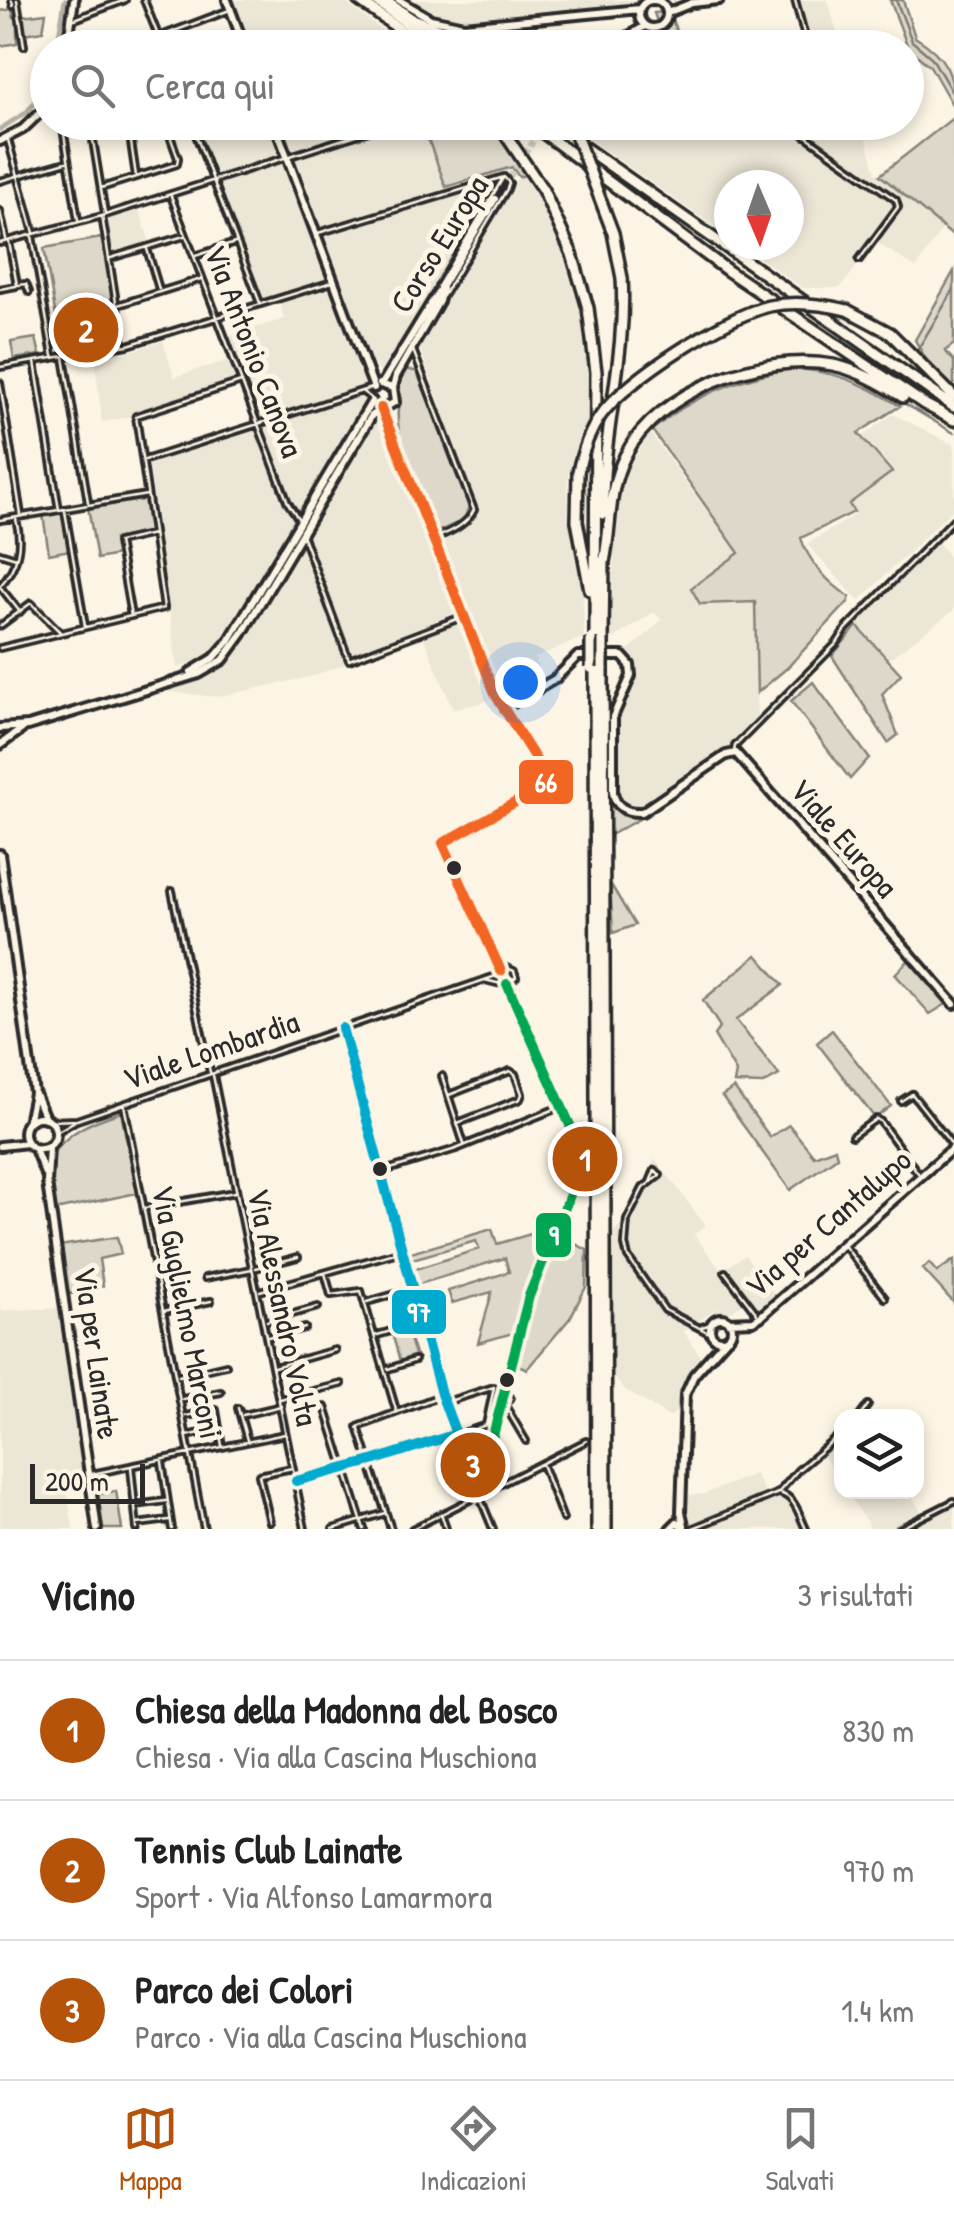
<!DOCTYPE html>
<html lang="it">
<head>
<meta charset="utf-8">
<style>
  :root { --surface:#fff; --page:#f2f2f2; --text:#222; --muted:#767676; --line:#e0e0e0; --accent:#b45309 }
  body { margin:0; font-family:"Patrick Hand",sans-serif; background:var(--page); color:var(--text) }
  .controls { position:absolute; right:30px; bottom:30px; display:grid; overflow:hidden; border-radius:20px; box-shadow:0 5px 15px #0003 }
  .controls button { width:90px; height:90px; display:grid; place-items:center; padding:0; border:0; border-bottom:2px solid var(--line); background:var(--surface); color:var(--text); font:50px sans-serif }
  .compass { position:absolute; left:714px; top:170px; width:90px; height:90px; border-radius:50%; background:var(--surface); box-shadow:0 5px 15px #0003; rotate:178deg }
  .scale { position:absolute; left:30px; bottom:25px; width:115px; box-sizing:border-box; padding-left:10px; border:5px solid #2b2b2b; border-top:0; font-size:28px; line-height:35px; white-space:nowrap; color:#2b2b2b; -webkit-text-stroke:8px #fcf5e5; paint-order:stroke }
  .you { position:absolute; left:520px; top:682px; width:35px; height:35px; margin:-25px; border:8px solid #fff; border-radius:50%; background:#1a73e8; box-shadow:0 0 0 15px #1a73e833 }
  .badge { display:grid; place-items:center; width:65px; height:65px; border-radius:50%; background:var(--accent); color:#fff; font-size:32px; font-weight:700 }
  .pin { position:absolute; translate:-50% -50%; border:5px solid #fff; box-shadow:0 2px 10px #0006 }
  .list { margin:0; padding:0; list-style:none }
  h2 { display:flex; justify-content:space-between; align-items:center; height:130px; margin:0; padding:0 40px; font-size:42px }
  h2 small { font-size:32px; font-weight:400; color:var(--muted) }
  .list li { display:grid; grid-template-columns:65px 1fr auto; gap:30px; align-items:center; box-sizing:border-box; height:140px; padding:0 40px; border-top:2px solid var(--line) }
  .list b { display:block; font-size:38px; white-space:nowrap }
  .list p { margin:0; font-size:32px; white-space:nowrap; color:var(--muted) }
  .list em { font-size:32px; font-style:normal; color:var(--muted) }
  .icon { flex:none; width:55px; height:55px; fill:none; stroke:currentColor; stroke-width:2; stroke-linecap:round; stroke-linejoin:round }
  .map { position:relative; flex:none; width:954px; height:1529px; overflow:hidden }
  .search { position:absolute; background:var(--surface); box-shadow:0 5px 15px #0003; left:30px; right:30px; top:30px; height:110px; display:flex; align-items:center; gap:25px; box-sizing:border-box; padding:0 35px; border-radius:55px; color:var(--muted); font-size:38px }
  .sheet { height:550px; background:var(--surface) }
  nav { display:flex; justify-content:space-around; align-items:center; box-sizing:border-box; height:140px; border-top:2px solid var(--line); background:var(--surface); font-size:28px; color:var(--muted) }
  nav a { display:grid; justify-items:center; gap:5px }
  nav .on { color:var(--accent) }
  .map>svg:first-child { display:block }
  .built { fill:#ece6d7 }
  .green { fill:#ded8ca; stroke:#84827a; stroke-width:2.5 }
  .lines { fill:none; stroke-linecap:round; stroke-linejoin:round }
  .stream { stroke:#7d7b74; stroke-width:2.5 }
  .canal { stroke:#b4b0a5; stroke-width:5 }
  .secondary-tunnel { stroke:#d2cdc0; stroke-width:6; stroke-dasharray:6 3; stroke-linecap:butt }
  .street-casing { stroke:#2b2b2b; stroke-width:10 }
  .secondary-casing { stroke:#2b2b2b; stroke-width:14 }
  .highway-casing { stroke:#2b2b2b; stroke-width:16 }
  .street { stroke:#fcf5e5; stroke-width:2.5 }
  .secondary { stroke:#fcf5e5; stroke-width:6 }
  .highway { stroke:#fcf5e5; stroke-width:9 }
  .highway-bridge-casing { stroke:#2b2b2b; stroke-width:16; stroke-linecap:butt }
  .highway-bridge { stroke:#fcf5e5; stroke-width:9 }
  .bus-1-casing { stroke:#fcf5e5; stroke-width:18 }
  .bus-2-casing { stroke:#fcf5e5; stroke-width:18 }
  .bus-3-casing { stroke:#fcf5e5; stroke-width:18 }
  .bus-1 { stroke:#f26522; stroke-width:10 }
  .bus-2 { stroke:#00a9ce; stroke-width:10 }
  .bus-3 { stroke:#00a651; stroke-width:10 }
  .bus-dot { fill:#2b2b2b; stroke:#fcf5e5; stroke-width:4 }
  .labels { text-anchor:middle; stroke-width:10; stroke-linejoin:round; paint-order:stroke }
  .street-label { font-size:32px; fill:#2b2b2b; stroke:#fcf5e5 }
  .line-badge { stroke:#fcf5e5; stroke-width:4 }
  .badge-label { font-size:28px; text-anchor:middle; font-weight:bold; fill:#fff }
</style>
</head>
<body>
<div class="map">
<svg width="954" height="1529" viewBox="0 0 954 1529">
  <rect width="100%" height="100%" fill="#fcf5e5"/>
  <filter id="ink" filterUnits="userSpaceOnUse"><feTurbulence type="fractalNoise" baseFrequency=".01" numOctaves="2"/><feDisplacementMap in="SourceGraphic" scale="20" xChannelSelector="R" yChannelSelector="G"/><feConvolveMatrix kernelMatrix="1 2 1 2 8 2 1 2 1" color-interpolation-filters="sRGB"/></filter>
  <g filter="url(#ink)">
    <path class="built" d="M234,0H342L404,47H251Z
      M407,0H683L493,21L447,19Z
      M793,0H828L841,47H805Z
      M582,122H776L789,132L797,123H862L876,173L943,228L916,268L876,242L840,288H803L741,245H789V185H729V237L579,132Z
      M194,123H272L370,380L367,400L344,445L248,604L219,645L202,659L177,668L149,464L254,430L259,420L226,337L284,319L278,297L262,302Z
      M279,123H422L446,187L512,167L496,182L384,377L373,364L363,343Z
      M527,174L564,246L584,323L589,366L588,420L576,447L567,483L569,519L583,588L584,637L535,658L541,677L501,699L439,543L479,514L418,343L511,186L519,177Z
      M139,209L150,242L113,253L108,218Z
      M163,341L174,377L229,360L236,380L133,416L102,422L94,353H125Z
      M893,414L954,445V508L859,601L807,544L856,514L850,505L894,471L863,436Z
      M382,415L493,700L453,709L423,636L310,677L216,697L163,691L221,667L252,630L371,424Z
      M650,433L738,554L689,588L699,605L754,603L757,718L726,752L639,806L623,801L616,794L618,709L635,677V667L624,654L662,620L654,612L610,641L617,486Z
      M938,542L954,563V610L889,659L857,626Z
      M655,1159L706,1226L694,1234L721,1271L745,1255L777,1297L755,1314L745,1302L727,1314L715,1309L684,1332L703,1360L682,1385L679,1410L669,1417L625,1390L613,1376L611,1368V1235L623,1222Z
      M60,1308L87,1477L66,1482L73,1529H0V1311Z
      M841,1431V1484L820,1450Z
      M755,1474L765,1493L784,1497L790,1503L802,1529H685V1495L704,1494Z
      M847,1492H909L923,1514L954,1499V1529H871Z"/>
    <path class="green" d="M890,0H903L915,37C946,56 954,73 954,108L930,66L908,48Z
      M12,9L14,17H17V43L0,46V11Z
      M669,11L682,47H666L654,13Z
      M46,13L43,31L24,34L21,16Z
      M954,117V237L880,175Z
      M422,123H489L527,174L519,177L512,167L446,187Z
      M101,238L126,342L62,352L44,248Z
      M954,271V344L945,351L954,361V392L931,368L915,340Z
      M36,338L40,355L14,359L11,342Z
      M406,369L418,372L469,506L464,520L435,533C421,495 387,433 401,395L397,384Z
      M788,369C832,369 863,383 900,406L858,433L892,472L849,504L854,512L801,538C808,561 829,584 850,597L848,602L787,668L757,693L755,602L700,604L691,588L739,553L652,430C692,396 736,379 788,369Z
      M144,498L152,531L114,539L117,555L97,559L88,507Z
      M61,512L70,550L49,554L43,515Z
      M857,626L901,674L882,694L898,735L888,743L832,656Z
      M813,682L869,758L850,779L791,701Z
      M609,799L622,815L641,818L610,835Z
      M610,883L635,925L613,933Z
      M757,955L783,985L736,1020L779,1075L763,1084L734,1083L736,1072L714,1035L720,1027L703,1000Z
      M913,956L948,1003L930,1014L895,974Z
      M832,1030L891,1106L875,1118L817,1043Z
      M734,1088L770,1137L789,1125L814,1156L835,1148L837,1157L790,1190L722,1096Z
      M121,1112L137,1193L55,1210L50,1157C69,1130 91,1122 121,1112Z
      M551,1228L526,1287L513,1333L478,1343L492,1292L452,1303L448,1291L509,1272L505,1258L416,1285L412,1270L479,1249L476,1241L409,1260L407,1254L492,1229L497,1244Z
      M117,1237L121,1254L99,1259L103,1286L66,1295L59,1246Z
      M574,1243L587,1250L586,1287L570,1318L527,1369L514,1363L533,1300L531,1298L545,1265Z
      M954,1260V1303L923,1269L929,1263L937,1272Z
      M407,1329L415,1355L400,1361L392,1333Z
      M492,1429L476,1488L471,1492L455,1442Z
      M116,1491L122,1529H103L98,1494Z"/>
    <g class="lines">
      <path class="stream" d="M896,0L912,41L932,58L954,96
        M918,349L954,289
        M890,395L954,433"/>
      <path class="canal" d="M57,48L65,0
        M0,129L27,112L48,84"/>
      <path class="secondary-tunnel" d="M495,199L546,122"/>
      <defs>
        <path id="street" d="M12,0L13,5
          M17,0L24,46
          M144,0L163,48
          M795,0L808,48
          M75,19L125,0
          M130,48L227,11
          M62,122L78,220
          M90,122L105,214
          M128,122L136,176
          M191,122L260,303
          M801,122L796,129L896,200L898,207L859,260
          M8,140L34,233
          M0,181L66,162
          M101,188L177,164L178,158L165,122
          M171,196L288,503L298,518
          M0,211L6,239
          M102,216L123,345
          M318,233L504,177
          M32,236L53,356
          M9,242L17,285
          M0,243L102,216L397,122
          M147,249L159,289
          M195,256L235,243
          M111,258L184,236
          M18,285L26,284L29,292
          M438,287L503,178
          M0,289L16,286
          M443,296L507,189L509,183L505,178
          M118,305L201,279
          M413,350L474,510C467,525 449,533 434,538
          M64,357L88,502
          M35,362L59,510
          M0,367L128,345L332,282
          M0,383L21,515
          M363,392L371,398
          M145,460L371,388
          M65,511L85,626
          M0,520L147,495
          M303,537L349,660L462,617
          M0,553L16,558
          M0,586C18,566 23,545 16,519
          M1,588L20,612
          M131,616L118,542L153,534
          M0,626L31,603L60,632
          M0,648L164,608L136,416L241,382
          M734,752L735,746L837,643L846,629L954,519
          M172,891L210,1072
          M501,971L443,845L445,840L546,782L544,772L503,709
          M498,976L505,985L516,977L514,971L502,966
          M485,980L501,984
          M213,1075L305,1529
          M442,1076L464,1144
          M449,1095L510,1071L515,1074L522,1094L520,1099L458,1123
          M901,1101L912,1094L953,1146
          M124,1104L204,1529
          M51,1121L77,1120L499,975
          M852,1136L876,1119L880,1121L918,1173
          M54,1139L58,1131L75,1121
          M384,1171L456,1149L560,1107
          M650,1182L655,1170L660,1175L643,1188L627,1220L625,1245L628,1257L665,1310L711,1334
          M145,1208L235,1192
          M843,1244L885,1298
          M256,1268L298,1257
          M725,1272L757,1314
          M325,1273L331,1295L361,1291L396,1410
          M205,1278L252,1269
          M260,1291L402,1251
          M367,1302L413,1289
          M164,1311L211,1301
          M267,1321L318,1307
          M702,1327L711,1324
          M374,1336L405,1327
          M268,1337L305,1328
          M274,1367L335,1350
          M388,1369L415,1360
          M179,1376L226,1365
          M503,1395L508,1401L510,1397L507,1395
          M183,1399L221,1392
          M280,1399L342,1384
          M446,1402L494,1387L486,1425L458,1435
          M503,1402L526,1441
          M325,1407L364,1529
          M238,1408L247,1440
          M243,1415L281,1406
          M186,1416L216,1410L222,1446
          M860,1416L868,1405
          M187,1436L218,1429
          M162,1462L172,1529
          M542,1464L563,1519
          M131,1467L137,1529
          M92,1474L285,1434
          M296,1481L372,1461L456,1434L441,1394L342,1028
          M779,1493C795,1496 799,1515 806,1529
          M478,1494L529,1296L576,1180L578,1155L570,1125L507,984
          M479,1495L493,1529
          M135,1505L166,1501
          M442,1516L446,1529
          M270,1522L259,1475L292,1468
          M137,1524L169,1520
          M333,1529L385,1513
          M391,1529L358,1427L440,1396
          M412,1529L586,1441
          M691,1529L778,1493L798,1470L842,1433
          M899,1529L954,1501"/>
        <path id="secondary" d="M227,0L245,48
          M399,0L431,19L464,26L640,9
          M639 14a14 14 0 1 1 28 0a14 14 0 1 1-28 0Z
          M667,13L692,3L719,0
          M67,48L74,0
          M610,48L645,26
          M274,122L374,388
          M0,141L23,129L48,105
          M382,384L495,199
          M393,388L396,376L439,301L442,289
          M381,408L503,709L555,679L578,656H622L630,665L631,676L613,717V792C615,807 627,813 642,812L726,755L736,753L954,1004
          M191,672L214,658L229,641L372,401
          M0,728L28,726L199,674L223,660L242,634L372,415L395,402L393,388L380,384
          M0,745L22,729
          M0,854L34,1093L28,1123
          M35,1094L45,1118
          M24 1133a16 16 0 1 1 32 0a16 16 0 1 1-32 0Z
          M0,1146L28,1143
          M49,1146L47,1183L97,1529
          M35,1149L45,1174
          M710 1329a11 11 0 1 1 22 0a11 11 0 1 1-22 0Z
          M729,1322L753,1321L760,1317L954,1147
          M684,1525L681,1512L685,1395L694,1375L727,1338
          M670,1529L677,1522L685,1529"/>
        <path id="highway" d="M358,0L426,48
          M375,0L441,48
          M384,0L412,19L488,48
          M497,122L543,190L572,254L588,308L596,372L595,638
          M529,122L728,271L924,404L954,420
          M548,122L954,407
          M847,310L890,333L954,397
          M578,472L577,521L590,590
          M603,514C601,435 627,358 622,278
          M604,562C612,525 607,491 625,456C658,390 763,352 833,365C858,370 882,384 903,397
          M603,639L604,560
          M595,668L597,1529
          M603,668L606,1529"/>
      </defs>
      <use href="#street" class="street-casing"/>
      <use href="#secondary" class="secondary-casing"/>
      <use href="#highway" class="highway-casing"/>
      <use href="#street" class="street"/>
      <use href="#secondary" class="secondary"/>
      <use href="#highway" class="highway"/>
      <defs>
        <path id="highway-bridge" d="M571,122L613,233L622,278
          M578,472C582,452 589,432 601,415C627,379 726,316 769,306C795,301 821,304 847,310
          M591,668V638
          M603,668V639"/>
      </defs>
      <use href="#highway-bridge" class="highway-bridge-casing"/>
      <use href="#highway-bridge" class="highway-bridge"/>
      <defs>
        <path id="bus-1" d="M381,408L496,696L546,776V782L539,789L443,843L501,971"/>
        <path id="bus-2" d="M296,1481L372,1461L456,1434L441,1394L342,1028"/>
        <path id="bus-3" d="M478,1494L529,1296L576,1180L578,1155L570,1125L507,984"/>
      </defs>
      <use href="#bus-1" class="bus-1-casing"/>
      <use href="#bus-2" class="bus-2-casing"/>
      <use href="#bus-3" class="bus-3-casing"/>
      <use href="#bus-1" class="bus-1"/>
      <use href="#bus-2" class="bus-2"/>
      <use href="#bus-3" class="bus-3"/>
    </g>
  </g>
  <g class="bus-dot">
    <circle cx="454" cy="868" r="9"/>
    <circle cx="380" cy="1169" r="9"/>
    <circle cx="507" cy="1380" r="9"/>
  </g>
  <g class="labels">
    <g class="street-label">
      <text transform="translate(439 244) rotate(-58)" y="11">Corso Europa</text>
      <text transform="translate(254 351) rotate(69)" y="11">Via Antonio Canova</text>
      <text transform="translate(844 838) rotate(49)" y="11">Viale Europa</text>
      <text transform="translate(211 1050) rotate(-19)" y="11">Viale Lombardia</text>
      <text transform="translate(828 1223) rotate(-41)" y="11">Via per Cantalupo</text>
      <text transform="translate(283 1307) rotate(78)" y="11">Via Alessandro Volta</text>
      <text transform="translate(187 1312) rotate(79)" y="11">Via Guglielmo Marconi</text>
      <text transform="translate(97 1353) rotate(82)" y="11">Via per Lainate</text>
    </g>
  </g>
  <g class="line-badge">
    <rect x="517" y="758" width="58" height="48" rx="10" fill="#f26522"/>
    <rect x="534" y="1211" width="39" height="48" rx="10" fill="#00a651"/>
    <rect x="390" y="1288" width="58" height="48" rx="10" fill="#00a9ce"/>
  </g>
  <g class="badge-label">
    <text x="546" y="792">66</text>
    <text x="554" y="1245">9</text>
    <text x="419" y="1322">97</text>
  </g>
</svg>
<div class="controls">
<button><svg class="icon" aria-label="layers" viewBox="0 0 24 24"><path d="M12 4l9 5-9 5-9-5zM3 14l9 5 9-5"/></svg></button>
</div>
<svg class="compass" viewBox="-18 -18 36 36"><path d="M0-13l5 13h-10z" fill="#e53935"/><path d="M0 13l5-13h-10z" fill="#767676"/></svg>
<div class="scale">200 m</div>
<div class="you"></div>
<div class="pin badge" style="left:585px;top:1159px">1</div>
<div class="pin badge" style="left:86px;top:330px">2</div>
<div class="pin badge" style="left:473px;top:1465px">3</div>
<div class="search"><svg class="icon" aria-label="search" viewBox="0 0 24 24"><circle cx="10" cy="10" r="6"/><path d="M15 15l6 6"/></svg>Cerca qui</div>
</div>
<section class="sheet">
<h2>Vicino<small>3 risultati</small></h2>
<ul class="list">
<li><span class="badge">1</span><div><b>Chiesa della Madonna del Bosco</b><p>Chiesa · Via alla Cascina Muschiona</p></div><em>830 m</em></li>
<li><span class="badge">2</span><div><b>Tennis Club Lainate</b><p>Sport · Via Alfonso Lamarmora</p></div><em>970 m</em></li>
<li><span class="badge">3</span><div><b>Parco dei Colori</b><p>Parco · Via alla Cascina Muschiona</p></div><em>1.4 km</em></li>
</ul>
</section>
<nav>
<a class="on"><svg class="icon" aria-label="map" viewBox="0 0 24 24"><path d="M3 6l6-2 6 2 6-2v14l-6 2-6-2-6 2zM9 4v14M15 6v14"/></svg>Mappa</a>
<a><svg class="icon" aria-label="directions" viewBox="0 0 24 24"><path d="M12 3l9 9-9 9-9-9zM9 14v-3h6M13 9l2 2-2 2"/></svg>Indicazioni</a>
<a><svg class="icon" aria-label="saved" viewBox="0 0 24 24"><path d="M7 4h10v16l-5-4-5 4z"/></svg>Salvati</a>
</nav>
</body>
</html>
